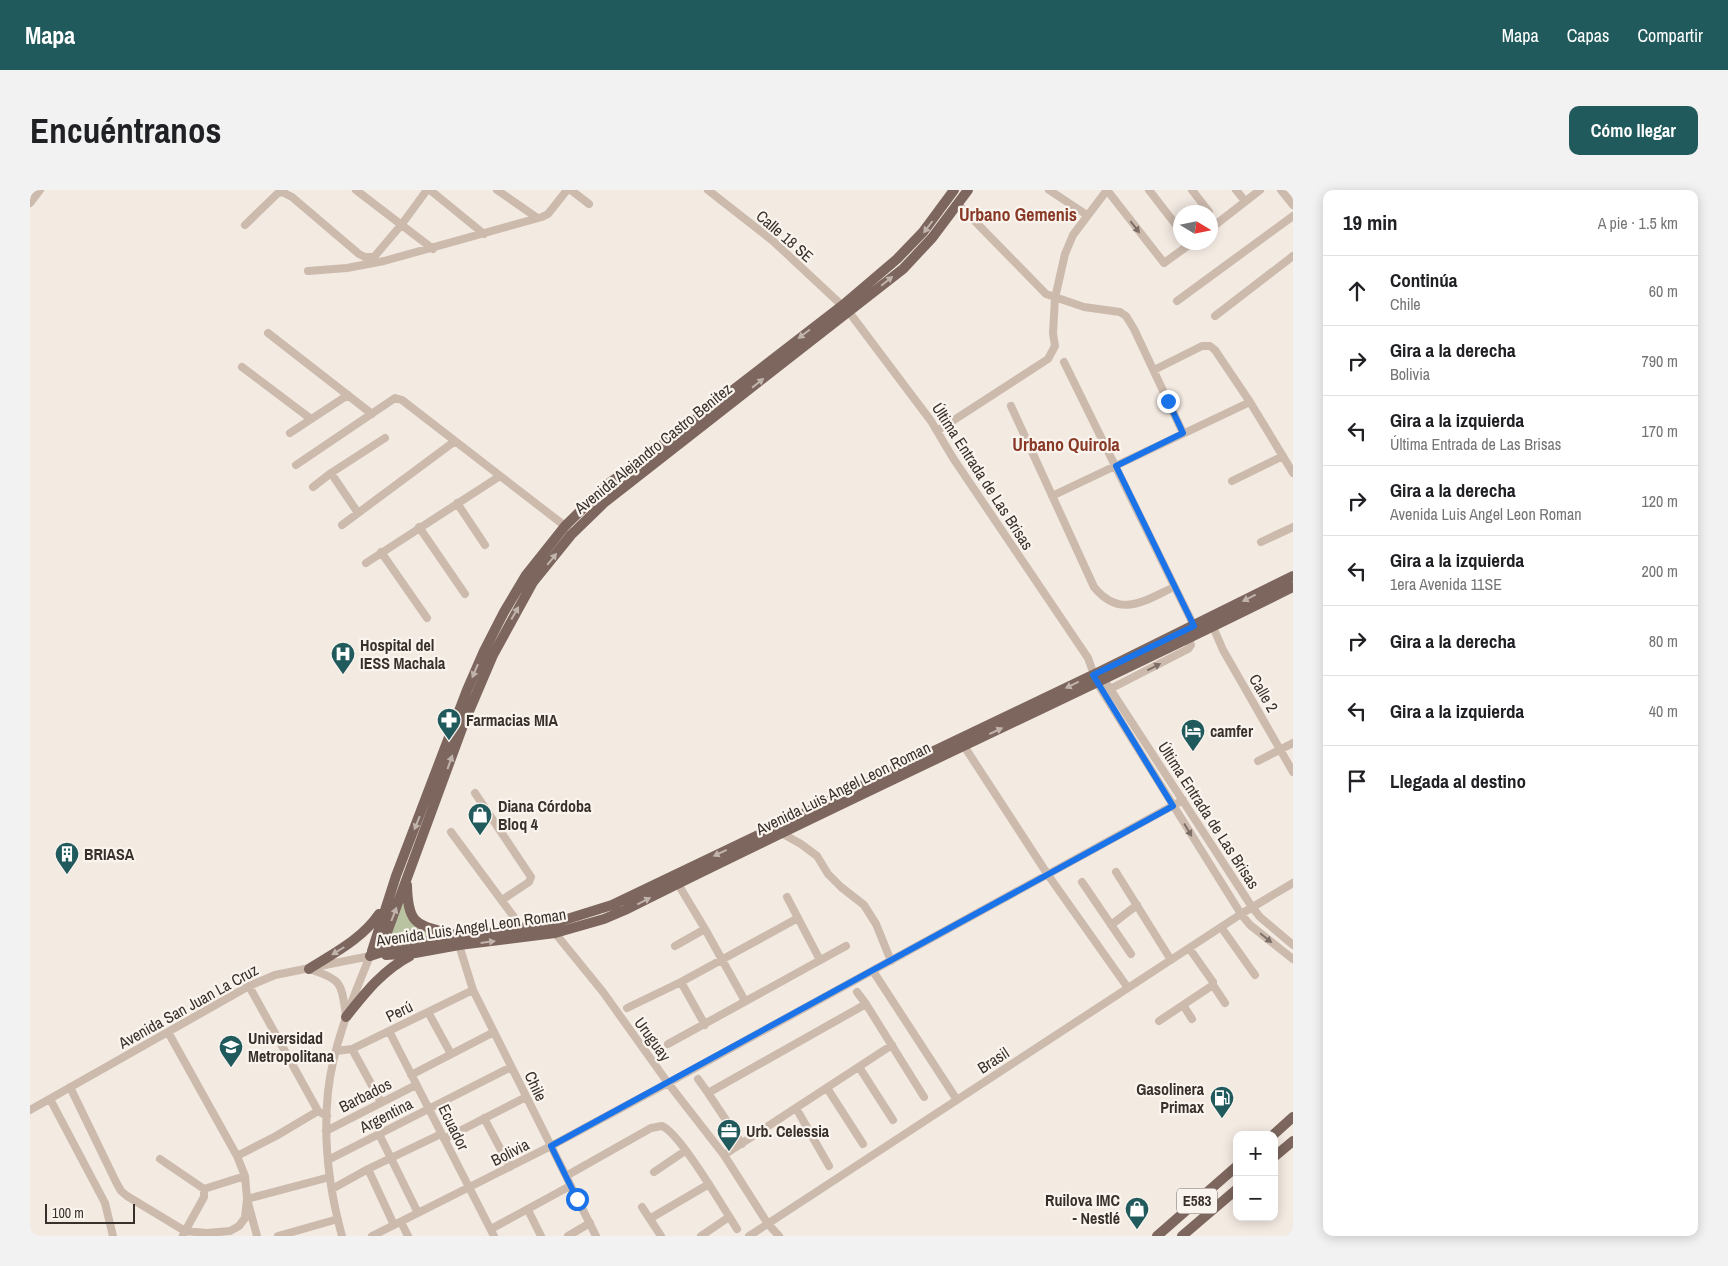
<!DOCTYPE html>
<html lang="es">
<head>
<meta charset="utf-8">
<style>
  :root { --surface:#fff; --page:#f2f2f2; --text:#202124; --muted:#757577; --line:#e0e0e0; --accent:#215a5c }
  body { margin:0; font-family:"Archivo Narrow",sans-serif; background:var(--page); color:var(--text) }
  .controls { position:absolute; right:15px; bottom:15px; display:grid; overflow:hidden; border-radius:10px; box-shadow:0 2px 12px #0003 }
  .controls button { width:45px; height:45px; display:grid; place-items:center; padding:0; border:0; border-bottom:1px solid var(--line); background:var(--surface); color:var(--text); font:25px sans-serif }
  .compass { position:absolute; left:1143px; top:15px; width:45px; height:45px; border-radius:50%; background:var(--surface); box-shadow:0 2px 12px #0003; rotate:100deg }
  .scale { position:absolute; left:15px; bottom:12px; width:90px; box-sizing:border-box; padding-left:5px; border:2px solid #3a302b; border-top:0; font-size:14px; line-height:18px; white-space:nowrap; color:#3a302b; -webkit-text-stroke:4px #faf4ee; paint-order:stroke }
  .stop { position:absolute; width:15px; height:15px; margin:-11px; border:4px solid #1a73e8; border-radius:50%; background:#fff }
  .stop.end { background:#1a73e8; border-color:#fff; box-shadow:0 1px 5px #0008 }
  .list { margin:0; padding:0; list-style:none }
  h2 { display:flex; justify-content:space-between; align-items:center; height:65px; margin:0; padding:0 20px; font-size:21px }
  h2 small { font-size:16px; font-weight:400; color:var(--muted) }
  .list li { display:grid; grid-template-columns:32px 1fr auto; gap:15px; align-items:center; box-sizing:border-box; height:70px; padding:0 20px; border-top:1px solid var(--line) }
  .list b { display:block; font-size:19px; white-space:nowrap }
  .list p { margin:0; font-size:16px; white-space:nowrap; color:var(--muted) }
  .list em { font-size:16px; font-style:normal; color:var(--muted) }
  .icon { flex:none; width:28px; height:28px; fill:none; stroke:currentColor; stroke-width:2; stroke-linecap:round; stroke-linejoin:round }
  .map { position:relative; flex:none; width:1263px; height:1046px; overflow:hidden; border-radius:10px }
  header { display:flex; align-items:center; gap:30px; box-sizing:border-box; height:70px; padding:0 25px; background:var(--accent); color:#fff }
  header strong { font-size:24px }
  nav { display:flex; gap:28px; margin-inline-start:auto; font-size:18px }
  .intro { display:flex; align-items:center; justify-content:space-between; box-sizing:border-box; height:120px; padding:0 30px }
  h1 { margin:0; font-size:35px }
  .button { padding:12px 22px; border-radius:10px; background:var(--accent); color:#fff; font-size:18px; font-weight:700 }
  main { display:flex; gap:30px; padding:0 30px }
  aside { flex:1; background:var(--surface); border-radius:10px; box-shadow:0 2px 12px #0003 }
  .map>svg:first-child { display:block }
  .park { fill:#b9c3a1 }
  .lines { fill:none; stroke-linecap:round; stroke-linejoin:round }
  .minor { stroke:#ccbaad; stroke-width:8 }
  .major { stroke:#7c665d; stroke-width:10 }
  .oneway { fill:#c1b4ad }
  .oneway2 { fill:#7c6e66 }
  .route { stroke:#1a73e8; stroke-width:6 }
  .labels { text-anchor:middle; stroke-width:4.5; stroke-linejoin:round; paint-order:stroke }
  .shield { fill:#faf4ee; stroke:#746b66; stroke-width:1 }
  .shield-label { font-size:15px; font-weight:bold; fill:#3a302b }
  .street-label { font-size:16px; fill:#3a302b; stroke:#faf4ee }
  .poi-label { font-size:16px; font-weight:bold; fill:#3a302b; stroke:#faf4ee; text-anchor:start }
  .neighbourhood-label { font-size:18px; font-weight:bold; fill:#883926; stroke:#faf4ee }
</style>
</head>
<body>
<header>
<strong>Mapa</strong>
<nav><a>Mapa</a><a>Capas</a><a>Compartir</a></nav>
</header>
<div class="intro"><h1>Encuéntranos</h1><a class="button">Cómo llegar</a></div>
<main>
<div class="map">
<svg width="1263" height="1046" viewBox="0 0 1263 1046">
  <rect width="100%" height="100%" fill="#f3eae2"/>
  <path class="park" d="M374,704L376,716L408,744L356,752Z"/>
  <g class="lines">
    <path class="minor" d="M326,0L403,59
      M400,0L454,44
      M467,0L506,27
      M541,0L559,14
      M678,0L743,51L819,122L901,231L923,268L1058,468L1067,493L1211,724L1220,735L1263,769
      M1019,0L1057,25
      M1077,0L1134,73L1163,52
      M1119,0L1150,40
      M1162,0L1179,22
      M1206,0L1215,11
      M1251,0L1263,15
      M0,13L10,0
      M928,14L1016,104L1054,117L1090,122L1096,126L1104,139L1153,243
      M215,35L248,3L252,2L262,7L329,64L335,67H344L372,34L397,0
      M1180,39L1230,0
      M278,81L317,78L354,71L512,27L518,24L537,0
      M1147,111L1263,26
      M1185,126L1263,66
      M238,143L342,224
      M1034,172L1164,436
      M212,177L281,229
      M1124,180L1172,156H1180L1185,160L1220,212L1263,283
      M981,216L1064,397C1090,429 1114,411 1144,397
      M907,241L1018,169L1025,156L1023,143L1025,108L1035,64L1043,45L1077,0
      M260,243L318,205
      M266,275L365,208L372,210L535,336L541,345
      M301,283L328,323
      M1202,291L1253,266
      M283,297L301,283L355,248
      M1022,306L1220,212
      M427,313L455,355
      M312,335L425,251
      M389,337L435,404
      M1231,352L1263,337
      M351,362L397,428
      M336,373L470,286
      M1183,437L1193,460L1263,582
      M1071,485L1222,717L1230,727L1263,755
      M1080,499L1158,459L1161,455L1159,448
      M934,556L1018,685L1098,798
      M1228,571L1263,553
      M445,603L501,687L499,692L472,710
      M421,642L492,738
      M753,644L771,654L787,666L798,684L811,697L834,715L846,734L861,771
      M1086,682L1141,770
      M1052,692L1101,764
      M648,694L675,739L715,811
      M757,707L790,770
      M1081,735L1107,715
      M1191,737L1225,785
      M525,743L573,802L638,893L694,965L738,1034L749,1046
      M429,755L443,800L566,1046
      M645,756L675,739
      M282,780C313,790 311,794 316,825
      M843,781L927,910
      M651,792L675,835
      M1183,795L1195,813
      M219,796L288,921L297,926
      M827,802L836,814
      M1153,815L1162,829
      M597,818L651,792L768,728
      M398,822L421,864
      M1129,831L1183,795V792L1159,758
      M359,841L464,1046
      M138,842L207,966L215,986L217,1009L227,1046
      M638,854L816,756
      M322,859L351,912
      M306,861L322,859L443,800
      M829,877L863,930
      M381,885L464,842
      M668,889L678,903
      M40,897L86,992L91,1001L97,1006L155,1041L177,1043L200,1041L209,1036L215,1028L217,1009
      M797,898L833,954
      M20,909L75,1013L83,1046
      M766,918L799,976
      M0,920L219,796L245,785L340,766
      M454,928L480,977
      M296,941L386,895
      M349,944L388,1023
      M414,949L496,907
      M712,954L678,903L836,814L894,907
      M694,965L862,855
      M207,966L246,946L288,921
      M130,969L174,999L215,986
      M298,970L481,877
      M338,979L364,1035
      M624,982L655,961
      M536,986L621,938L632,936C650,943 694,1019 707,1039
      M302,999L338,979L411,944
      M217,1009L300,987
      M612,1017L631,1046
      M498,1020L511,1046
      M621,1028L679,994
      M371,1032L378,1046
      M461,1039L540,996
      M153,1045L174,1007V999
      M248,1046L308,1029
      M312,1046C299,999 293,950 298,902C303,855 322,810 340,766
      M342,1046L521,956L638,893L1153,610
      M538,1046L560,1033
      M671,1046L699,1027
      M719,1046L1211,724L1263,693"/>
    <path class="major" d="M377,695C378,738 388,734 425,745
      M342,761L366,686L437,500L454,461L474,422L496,385L535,336L578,294L628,258L813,115L867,69L893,42L924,0
      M356,765L385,763L429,755L525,743L574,729L595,720C816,609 1042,507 1263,397
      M340,766L377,754L518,735L582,715L1069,482L1263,386
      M340,766L356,745L434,533L463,465L503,392L541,345L575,312L873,79L902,48L938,0
      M279,779C304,763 332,749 349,724
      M316,827C335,803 353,780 380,766
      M1243,945L1263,927
      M1244,967L1263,951
      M1127,1046L1207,976
      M1152,1046L1207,999"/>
  </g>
  <defs><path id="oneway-solid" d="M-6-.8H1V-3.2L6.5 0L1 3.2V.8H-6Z" transform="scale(1.25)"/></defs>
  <g class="oneway">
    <use href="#oneway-solid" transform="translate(898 37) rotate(127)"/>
    <use href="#oneway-solid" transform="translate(857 91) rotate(-39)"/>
    <use href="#oneway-solid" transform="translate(774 144) rotate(143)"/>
    <use href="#oneway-solid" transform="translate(728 193) rotate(-38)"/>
    <use href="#oneway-solid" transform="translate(522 369) rotate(-51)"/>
    <use href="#oneway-solid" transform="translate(1219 408) rotate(153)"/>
    <use href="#oneway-solid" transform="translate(485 423) rotate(-60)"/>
    <use href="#oneway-solid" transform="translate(445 481) rotate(113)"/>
    <use href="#oneway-solid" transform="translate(1042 495) rotate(154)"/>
    <use href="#oneway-solid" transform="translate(966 541) rotate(-25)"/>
    <use href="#oneway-solid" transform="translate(420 572) rotate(-70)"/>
    <use href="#oneway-solid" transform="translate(387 633) rotate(112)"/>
    <use href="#oneway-solid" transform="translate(690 663) rotate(155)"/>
    <use href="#oneway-solid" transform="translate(614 711) rotate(-27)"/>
    <use href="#oneway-solid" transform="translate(364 724) rotate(-69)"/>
    <use href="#oneway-solid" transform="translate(458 752) rotate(-7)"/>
    <use href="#oneway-solid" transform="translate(308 761) rotate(148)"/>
  </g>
  <g class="oneway2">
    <use href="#oneway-solid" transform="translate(1105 37) rotate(52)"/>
    <use href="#oneway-solid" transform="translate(1124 477) rotate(-27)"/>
    <use href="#oneway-solid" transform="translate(1158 640) rotate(59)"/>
    <use href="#oneway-solid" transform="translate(1236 748) rotate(39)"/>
  </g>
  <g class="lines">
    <path class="route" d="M547,1009L521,956L1143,616L1063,485L1164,436L1086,276L1153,243L1138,211"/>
  </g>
  <defs>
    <symbol id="hospital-pin" viewBox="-11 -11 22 30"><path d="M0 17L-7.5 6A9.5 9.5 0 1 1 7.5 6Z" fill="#215a5c" stroke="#faf4ee"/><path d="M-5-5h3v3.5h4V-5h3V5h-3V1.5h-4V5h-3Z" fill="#fff"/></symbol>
    <symbol id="pharmacy-pin" viewBox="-11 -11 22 30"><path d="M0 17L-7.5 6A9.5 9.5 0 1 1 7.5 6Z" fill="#215a5c" stroke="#faf4ee"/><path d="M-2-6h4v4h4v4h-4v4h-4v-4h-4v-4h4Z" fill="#fff"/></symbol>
    <symbol id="hotel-pin" viewBox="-11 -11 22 30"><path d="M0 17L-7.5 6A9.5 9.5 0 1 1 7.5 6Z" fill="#215a5c" stroke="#faf4ee"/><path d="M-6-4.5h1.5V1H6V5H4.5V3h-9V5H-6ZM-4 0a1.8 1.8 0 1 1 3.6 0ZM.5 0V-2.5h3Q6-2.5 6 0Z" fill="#fff"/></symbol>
    <symbol id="shop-pin" viewBox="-11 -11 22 30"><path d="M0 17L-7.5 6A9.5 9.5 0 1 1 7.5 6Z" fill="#215a5c" stroke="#faf4ee"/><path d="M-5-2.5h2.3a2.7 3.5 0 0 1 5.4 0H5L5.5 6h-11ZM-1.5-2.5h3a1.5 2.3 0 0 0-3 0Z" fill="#fff"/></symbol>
    <symbol id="building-pin" viewBox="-11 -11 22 30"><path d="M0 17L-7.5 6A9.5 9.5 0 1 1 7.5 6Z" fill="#215a5c" stroke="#faf4ee"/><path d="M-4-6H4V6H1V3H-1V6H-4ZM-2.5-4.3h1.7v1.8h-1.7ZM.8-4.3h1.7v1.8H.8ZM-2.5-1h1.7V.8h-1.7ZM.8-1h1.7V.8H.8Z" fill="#fff"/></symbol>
    <symbol id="university-pin" viewBox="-11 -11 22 30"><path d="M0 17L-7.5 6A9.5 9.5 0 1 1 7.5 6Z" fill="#215a5c" stroke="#faf4ee"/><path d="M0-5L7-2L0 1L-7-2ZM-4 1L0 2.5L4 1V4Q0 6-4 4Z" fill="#fff"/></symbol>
    <symbol id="fuel-pin" viewBox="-11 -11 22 30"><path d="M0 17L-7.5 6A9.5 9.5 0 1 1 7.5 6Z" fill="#215a5c" stroke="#faf4ee"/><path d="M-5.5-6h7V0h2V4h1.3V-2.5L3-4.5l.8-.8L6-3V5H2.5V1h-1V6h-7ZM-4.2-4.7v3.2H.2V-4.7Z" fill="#fff"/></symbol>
    <symbol id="office-pin" viewBox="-11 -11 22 30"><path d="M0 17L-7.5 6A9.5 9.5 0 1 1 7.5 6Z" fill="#215a5c" stroke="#faf4ee"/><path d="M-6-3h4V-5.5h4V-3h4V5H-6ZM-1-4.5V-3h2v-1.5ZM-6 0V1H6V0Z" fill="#fff"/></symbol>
  </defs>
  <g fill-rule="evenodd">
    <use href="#hospital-pin" x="299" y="450" width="28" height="38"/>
    <use href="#pharmacy-pin" x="405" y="516" width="28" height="38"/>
    <use href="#hotel-pin" x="1149" y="527" width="28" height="38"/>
    <use href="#shop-pin" x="436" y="611" width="28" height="38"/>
    <use href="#building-pin" x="23" y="650" width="28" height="38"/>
    <use href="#university-pin" x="187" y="843" width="28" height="38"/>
    <use href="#fuel-pin" x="1178" y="894" width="28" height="38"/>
    <use href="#office-pin" x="685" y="927" width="28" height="38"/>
    <use href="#shop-pin" x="1093" y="1005" width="28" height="38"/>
  </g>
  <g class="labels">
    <rect class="shield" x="1147" y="998.5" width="40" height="25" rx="4"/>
    <g class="shield-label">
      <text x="1167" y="1016">E583</text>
    </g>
    <g class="street-label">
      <text transform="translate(755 46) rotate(41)" y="6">Calle 18 SE</text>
      <text transform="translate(623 258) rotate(-39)" y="6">Avenida Alejandro Castro Benitez</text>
      <text transform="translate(953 286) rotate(57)" y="6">Última Entrada de Las Brisas</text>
      <text transform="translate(1234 503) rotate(60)" y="6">Calle 2</text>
      <text transform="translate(813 598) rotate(-26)" y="6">Avenida Luis Angel Leon Roman</text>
      <text transform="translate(1179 625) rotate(57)" y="6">Última Entrada de Las Brisas</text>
      <text transform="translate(441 737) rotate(-8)" y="6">Avenida Luis Angel Leon Roman</text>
      <text transform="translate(158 816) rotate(-29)" y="6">Avenida San Juan La Cruz</text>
      <text transform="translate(369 821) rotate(-26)" y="6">Perú</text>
      <text transform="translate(623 849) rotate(54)" y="6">Uruguay</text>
      <text transform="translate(963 870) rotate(-33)" y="6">Brasil</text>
      <text transform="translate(506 896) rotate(64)" y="6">Chile</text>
      <text transform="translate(335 905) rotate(-27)" y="6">Barbados</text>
      <text transform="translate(356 925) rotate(-27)" y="6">Argentina</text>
      <text transform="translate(424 937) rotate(64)" y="6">Ecuador</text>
      <text transform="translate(480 962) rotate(-27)" y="6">Bolivia</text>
    </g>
    <g class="poi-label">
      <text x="330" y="461">Hospital del<tspan x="330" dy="18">IESS Machala</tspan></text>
      <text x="436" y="536">Farmacias MIA</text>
      <text x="1180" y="547">camfer</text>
      <text x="468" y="622">Diana Córdoba<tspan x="468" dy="18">Bloq 4</tspan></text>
      <text x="54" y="670">BRIASA</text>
      <text x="218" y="854">Universidad<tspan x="218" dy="18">Metropolitana</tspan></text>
      <text x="1174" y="905" text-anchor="end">Gasolinera<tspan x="1174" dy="18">Primax</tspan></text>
      <text x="716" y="947">Urb. Celessia</text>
      <text x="1090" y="1016" text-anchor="end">Ruilova IMC<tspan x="1090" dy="18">- Nestlé</tspan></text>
    </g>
    <g class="neighbourhood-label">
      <text x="988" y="31">Urbano Gemenis</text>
      <text x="1036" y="261">Urbano Quirola</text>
    </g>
  </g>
</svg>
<div class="controls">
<button>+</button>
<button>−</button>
</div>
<svg class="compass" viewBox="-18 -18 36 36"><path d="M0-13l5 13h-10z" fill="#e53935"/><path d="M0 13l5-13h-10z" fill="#757577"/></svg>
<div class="scale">100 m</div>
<div class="stop" style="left:547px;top:1009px"></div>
<div class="stop end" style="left:1138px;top:211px"></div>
</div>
<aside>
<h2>19 min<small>A pie · 1.5 km</small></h2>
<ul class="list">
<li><svg class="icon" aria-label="ahead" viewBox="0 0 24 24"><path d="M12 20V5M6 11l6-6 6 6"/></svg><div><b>Continúa</b><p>Chile</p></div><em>60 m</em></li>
<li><svg class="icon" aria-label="right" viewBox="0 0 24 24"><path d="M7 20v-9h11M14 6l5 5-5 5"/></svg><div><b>Gira a la derecha</b><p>Bolivia</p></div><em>790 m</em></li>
<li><svg class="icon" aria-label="left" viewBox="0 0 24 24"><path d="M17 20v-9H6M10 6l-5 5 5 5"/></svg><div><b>Gira a la izquierda</b><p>Última Entrada de Las Brisas</p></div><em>170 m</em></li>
<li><svg class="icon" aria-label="right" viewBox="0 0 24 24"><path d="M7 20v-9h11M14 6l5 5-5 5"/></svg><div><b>Gira a la derecha</b><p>Avenida Luis Angel Leon Roman</p></div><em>120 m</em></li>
<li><svg class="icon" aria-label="left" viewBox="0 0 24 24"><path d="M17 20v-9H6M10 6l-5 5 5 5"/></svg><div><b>Gira a la izquierda</b><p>1era Avenida 11SE</p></div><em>200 m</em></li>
<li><svg class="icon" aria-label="right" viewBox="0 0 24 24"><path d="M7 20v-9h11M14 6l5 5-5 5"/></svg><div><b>Gira a la derecha</b></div><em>80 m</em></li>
<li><svg class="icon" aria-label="left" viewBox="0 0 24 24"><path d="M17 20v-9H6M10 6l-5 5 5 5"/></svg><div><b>Gira a la izquierda</b></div><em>40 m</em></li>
<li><svg class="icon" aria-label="arrive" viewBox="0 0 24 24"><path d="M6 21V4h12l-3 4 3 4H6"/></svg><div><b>Llegada al destino</b></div></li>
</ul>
</aside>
</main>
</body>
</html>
